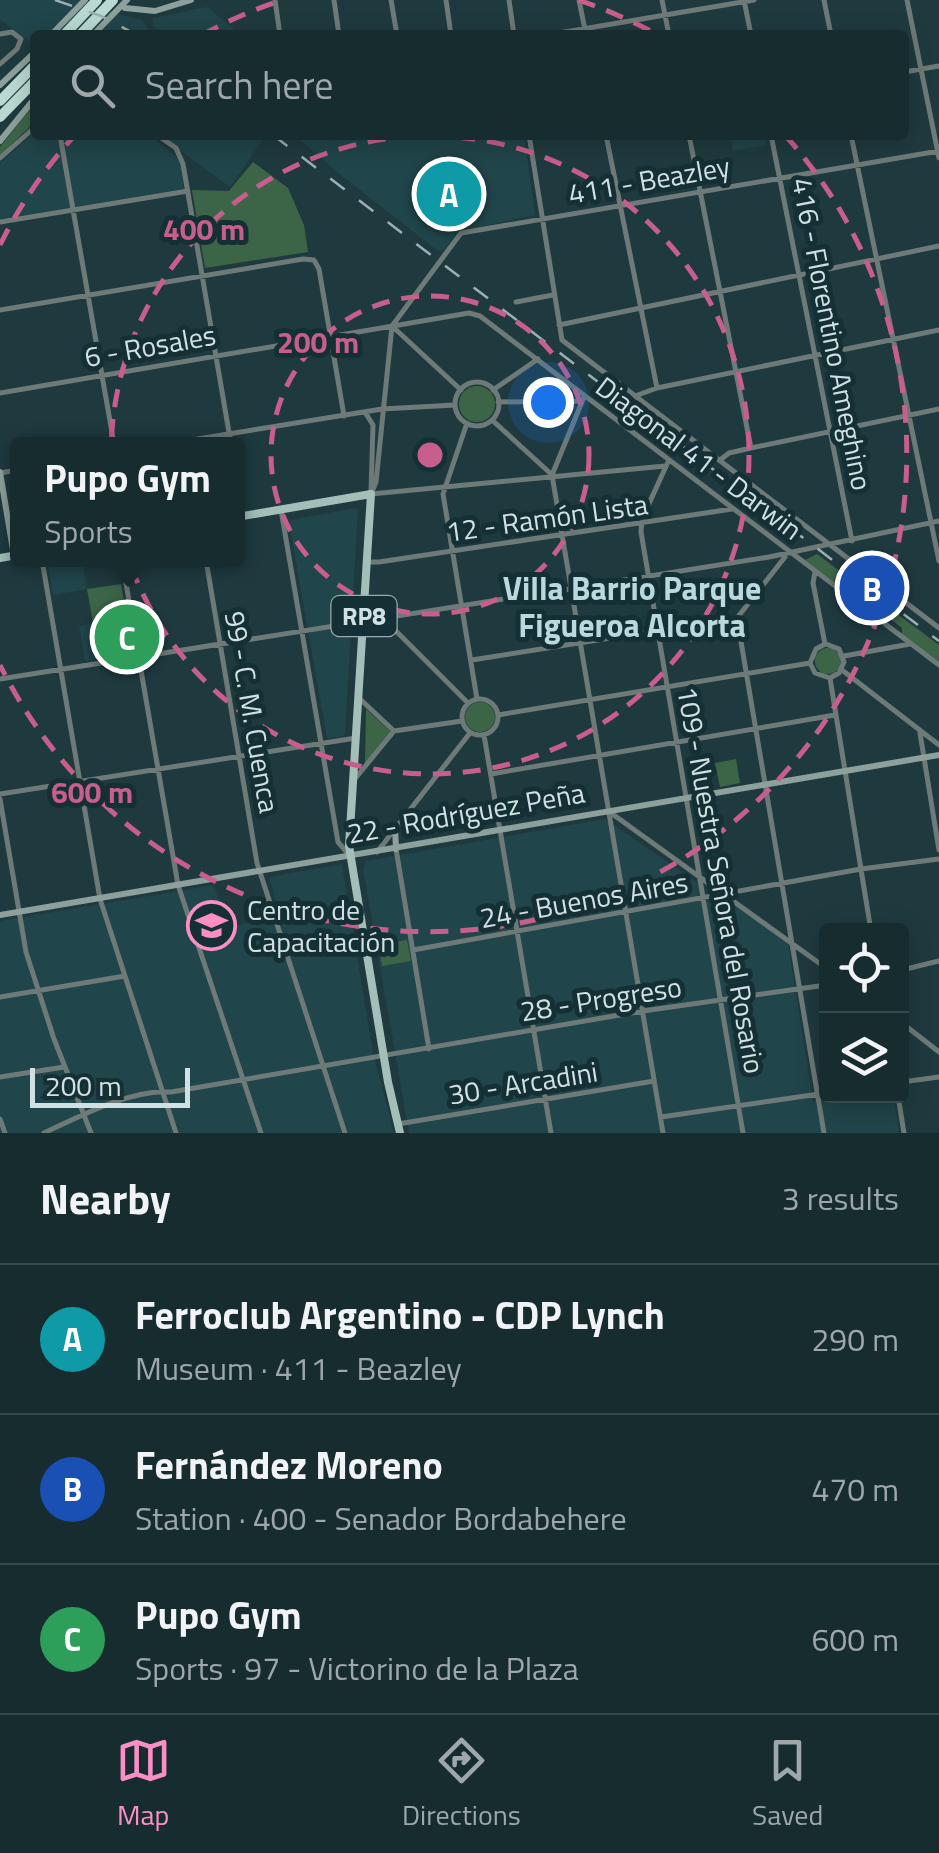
<!DOCTYPE html>
<html lang="en">
<head>
<meta charset="utf-8">
<style>
  :root { --surface:#172c2f; --page:#203437; --text:#f1f3f6; --muted:#9ea7aa; --line:#36484b; --accent:#fb8fc5 }
  body { margin:0; font-family:"Titillium Web",sans-serif; background:var(--page); color:var(--text) }
  .controls { position:absolute; right:30px; bottom:30px; display:grid; overflow:hidden; border-radius:10px; box-shadow:0 5px 25px #0003 }
  .controls button { width:90px; height:90px; display:grid; place-items:center; padding:0; border:0; border-bottom:2px solid var(--line); background:var(--surface); color:var(--text); font:50px sans-serif }
  .scale { position:absolute; left:30px; bottom:25px; width:160px; box-sizing:border-box; padding-left:10px; border:5px solid #d1e0e3; border-top:0; font-size:28px; line-height:35px; white-space:nowrap; color:#d1e0e3; -webkit-text-stroke:8px #153034; paint-order:stroke }
  .you { position:absolute; left:548px; top:402px; width:35px; height:35px; margin:-25px; border:8px solid #fff; border-radius:50%; background:#1a73e8; box-shadow:0 0 0 15px #1a73e833 }
  .badge { display:grid; place-items:center; width:65px; height:65px; border-radius:50%; background:var(--accent); color:#fff; font-size:32px; font-weight:700 }
  .pin { position:absolute; translate:-50% -50%; border:5px solid #fff; box-shadow:0 2px 10px #0006 }
  .popup { position:absolute; left:10px; top:437px; width:235px; height:130px; box-sizing:border-box; display:grid; place-content:center; border-radius:10px; background:var(--surface); filter:drop-shadow(0 2px 8px #0005); font-size:32px; white-space:nowrap; color:var(--muted) }
  .popup b { font-size:38px; color:var(--text) }
  .popup::after { content:''; position:absolute; left:50%; top:100%; margin-left:-20px; border:20px solid transparent; border-top-color:var(--surface) }
  .list { margin:0; padding:0; list-style:none }
  h2 { display:flex; justify-content:space-between; align-items:center; height:130px; margin:0; padding:0 40px; font-size:42px }
  h2 small { font-size:32px; font-weight:400; color:var(--muted) }
  .list li { display:grid; grid-template-columns:65px 1fr auto; gap:30px; align-items:center; box-sizing:border-box; height:150px; padding:0 40px; border-top:2px solid var(--line) }
  .list b { display:block; font-size:38px; white-space:nowrap }
  .list p { margin:0; font-size:32px; white-space:nowrap; color:var(--muted) }
  .list em { font-size:32px; font-style:normal; color:var(--muted) }
  .icon { flex:none; width:55px; height:55px; fill:none; stroke:currentColor; stroke-width:2; stroke-linecap:round; stroke-linejoin:round }
  .map { position:relative; flex:none; width:939px; height:1133px; overflow:hidden }
  .search { position:absolute; background:var(--surface); box-shadow:0 5px 25px #0003; left:30px; right:30px; top:30px; height:110px; display:flex; align-items:center; gap:25px; box-sizing:border-box; padding:0 35px; border-radius:10px; color:var(--muted); font-size:38px }
  .sheet { height:580px; background:var(--surface) }
  nav { display:flex; justify-content:space-around; align-items:center; box-sizing:border-box; height:140px; border-top:2px solid var(--line); background:var(--surface); font-size:28px; color:var(--muted) }
  nav a { display:grid; justify-items:center; gap:5px }
  nav .on { color:var(--accent) }
  .map>svg:first-child { display:block }
  .built { fill:#20454a }
  .green { fill:#3c6548 }
  .lines { fill:none; stroke-linecap:round; stroke-linejoin:round }
  .street { stroke:#6e7a77; stroke-width:5 }
  .secondary { stroke:#8da09c; stroke-width:6 }
  .primary { stroke:#a4beb8; stroke-width:8 }
  .highway { stroke:#bad9d2; stroke-width:10 }
  .rail { stroke:#9cafb2; stroke-width:2.5; stroke-dasharray:18 18; stroke-linecap:butt }
  .ring { fill:none; stroke:#c75e8b; stroke-width:5; stroke-dasharray:18 12 }
  .labels { text-anchor:middle; stroke-width:10; stroke-linejoin:round; paint-order:stroke }
  .shield { fill:#153034; stroke:#99abae; stroke-width:2.5 }
  .shield-label { font-size:25px; font-weight:bold; fill:#d1e0e3 }
  .street-label { font-size:28px; fill:#d1e0e3; stroke:#153034 }
  .poi-label { font-size:28px; fill:#d1e0e3; stroke:#153034; text-anchor:start }
  .quarter-label { font-size:32px; font-weight:bold; fill:#bad9df; stroke:#153034 }
  .centre { fill:#c75e8b; stroke:#153034; stroke-width:5 }
  .ring-label { font-size:30px; text-anchor:middle; font-weight:bold; fill:#c75e8b; stroke:#153034; stroke-width:10; stroke-linejoin:round; paint-order:stroke }
</style>
</head>
<body>
<div class="map">
<svg width="939" height="1133" viewBox="0 0 939 1133">
  <rect width="100%" height="100%" fill="#1f3a3f"/>
  <path class="built" d="M0,0H86L118,14L142,20L150,31L160,35H35V45L0,20Z
    M207,7L241,35H164L153,26V18Z
    M35,132V135H149L180,160L184,189L0,219V163Z
    M159,135H266L230,187Z
    M302,135L330,141L361,135H524L535,215L458,231L444,250L438,251L342,176L299,139Z
    M746,135H765L767,145L733,151L731,138Z
    M355,508L358,510L345,733L342,737L327,738L289,523L291,520Z
    M47,560H82L87,589L53,595Z
    M100,622L106,657L85,661L79,626Z
    M605,819L698,883L701,903L726,900L788,943L813,1101L894,1096L899,1133H409L363,869L366,861Z
    M342,864L373,1053L394,1133H0V921L214,885L228,929L279,912L269,877Z"/>
  <path class="green" d="M35,103V122L0,155V147Z
    M253,162L288,188L304,225L308,252L205,268L192,190L229,191Z
    M459 404a18 18 0 1 1 36 0a18 18 0 1 1-36 0Z
    M817,554L939,645V662L902,634V628L884,614L879,616L805,560Z
    M121,584L130,633L102,637L100,623H93L87,589Z
    M815 661a13 13 0 1 1 26 0a13 13 0 1 1-26 0Z
    M465 717a15 15 0 1 1 30 0a15 15 0 1 1-30 0Z
    M366,709L391,732L365,764Z
    M736,759L740,783L720,787L715,763Z
    M407,940L411,961L382,966L379,945Z"/>
  <g class="lines">
    <path class="street" d="M275,0L280,35
      M334,0L339,35
      M391,0L397,35
      M446,0L451,35
      M509,0L514,35
      M579,0L586,35
      M662,0L669,35
      M744,0L751,35
      M824,0L831,35
      M907,0L939,158
      M0,34L12,32L21,39L17,49L0,64
      M547,35L754,0
      M904,72L939,66
      M60,135L114,444
      M157,135L176,148L183,164L231,444
      M529,135L562,340L939,628
      M606,135L657,388
      M689,135L751,448
      M771,135L852,541
      M851,135L939,561
      M0,158L35,127
      M0,222L188,191
      M516,302L553,295
      M0,310L303,259L314,260L319,269L344,416
      M559,325L939,246
      M392,326L461,390
      M455 404a22 22 0 1 1 44 0a22 22 0 1 1-44 0Z
      M493,390L538,359
      M0,393L469,313L480,316L939,665
      M635,396L657,388L939,330
      M584,397L552,475L663,1133
      M498,402L582,401
      M365,412L373,425L371,491
      M492,420L550,473
      M467,423L443,494L477,699
      M167,444L382,409L455,405
      M720,460L729,453L751,448L939,409
      M668,462L642,519L641,532L743,1133
      M0,473L17,470
      M237,481L243,516
      M371,494L376,482L392,326L461,233L939,151
      M371,494L665,466
      M281,510L338,842L350,856
      M785,557L737,618L824,1133
      M42,560L100,899L176,1133
      M122,560L178,885L261,1133
      M206,560L257,863L345,1133
      M367,562H379L732,509
      M815,572L813,583L825,644
      M381,616L468,703
      M826,644L839,649L844,662L839,673L830,678
      M844,656L910,644
      M472,660L737,618
      M810,663L815,673L830,678
      M810,663L816,649L825,644
      M842,670L939,745
      M830,678L871,931
      M0,679L769,557L939,521
      M462 717a18 18 0 1 1 36 0a18 18 0 1 1-36 0Z
      M360,699L394,731
      M498,715L810,663
      M920,733L939,850
      M484,735L551,1133
      M491,774L835,715
      M354,780L394,731L462,721
      M0,794L356,738
      M0,799L26,952L54,1039L91,1133
      M611,813L826,968
      M396,849L429,1049
      M377,852L470,733
      M413,950L861,869L939,859
      M902,970L939,961
      M0,997L125,976
      M902,1023L939,1052
      M0,1077L64,1067
      M902,1082L939,1077
      M898,1096L904,1133
      M661,1117L826,1093
      M0,1119L5,1133
      M398,1124L654,1081
      M44,1133C78,1117 133,1088 171,1092L643,1011L826,985"/>
    <path class="secondary" d="M125,8L155,11L191,0
      M51,35L85,0
      M93,35L127,0
      M0,85L35,52
      M0,141L35,98
      M0,472L14,556
      M395,828L396,849
      M0,915L939,755"/>
    <path class="primary" d="M237,517L371,494L349,846L388,1082L400,1133
      M0,558L17,555"/>
    <path class="highway" d="M64,35L97,0
      M80,35L113,0
      M0,101L35,65
      M0,117L35,81"/>
    <path class="rail" d="M55,0L101,16L137,35
      M273,135L939,641"/>
  </g>
  <g class="ring">
    <circle cx="430" cy="455" r="159"/>
    <circle cx="430" cy="455" r="319"/>
    <path d="M0 245A478 478 0 0 1 75 135M202 35A478 478 0 0 1 282 0M578 0A478 478 0 0 1 658 35M785 135A478 478 0 1 1 0 665"/>
  </g>
  <defs>
    <symbol id="university-ring" viewBox="-11 -11 22 22"><circle r="9.5" fill="#153034" stroke="#fb8fc5" stroke-width="1.5"/><path d="M0-5L7-2L0 1L-7-2ZM-4 1L0 2.5L4 1V4Q0 6-4 4Z" fill="#fb8fc5"/></symbol>
  </defs>
  <g fill-rule="evenodd">
    <use href="#university-ring" x="184" y="898" width="55" height="55"/>
  </g>
  <g class="labels">
    <rect class="shield" x="331.5" y="596" width="65" height="40" rx="8"/>
    <g class="shield-label">
      <text x="364" y="625">RP8</text>
    </g>
    <g class="street-label">
      <text transform="translate(649 180) rotate(-10)" y="10">411 - Beazley</text>
      <text transform="translate(832 334) rotate(79)" y="10">416 - Florentino Ameghino</text>
      <text transform="translate(150 346) rotate(-10)" y="10">6 - Rosales</text>
      <text transform="translate(699 458) rotate(37)" y="10">Diagonal 41 - Darwin</text>
      <text transform="translate(547 518) rotate(-8)" y="10">12 - Ramón Lista</text>
      <text transform="translate(252 712) rotate(80)" y="10">99 - C. M. Cuenca</text>
      <text transform="translate(466 813) rotate(-10)" y="10">22 - Rodríguez Peña</text>
      <text transform="translate(721 880) rotate(80)" y="10">109 - Nuestra Señora del Rosario</text>
      <text transform="translate(584 900) rotate(-10)" y="10">24 - Buenos Aires</text>
      <text transform="translate(601 999) rotate(-9)" y="10">28 - Progreso</text>
      <text transform="translate(523 1083) rotate(-9)" y="10">30 - Arcadini</text>
    </g>
    <g class="poi-label">
      <text x="247" y="920">Centro de<tspan x="247" dy="32">Capacitación</tspan></text>
    </g>
    <g class="quarter-label">
      <text x="632" y="600">Villa Barrio Parque<tspan x="632" dy="37">Figueroa Alcorta</tspan></text>
    </g>
  </g>
  <circle cx="430" cy="455" r="15" class="centre"/>
  <g class="ring-label">
    <text x="204" y="240">400 m</text>
    <text x="318" y="353">200 m</text>
    <text x="92" y="803">600 m</text>
  </g>
</svg>
<div class="controls">
<button><svg class="icon" aria-label="locate" viewBox="0 0 24 24"><circle cx="12" cy="12" r="6"/><path d="M12 2v4M12 18v4M2 12h4M18 12h4"/></svg></button>
<button><svg class="icon" aria-label="layers" viewBox="0 0 24 24"><path d="M12 4l9 5-9 5-9-5zM3 14l9 5 9-5"/></svg></button>
</div>
<div class="scale">200 m</div>
<div class="you"></div>
<div class="pin badge" style="left:449px;top:194px;background:#0f9aa8">A</div>
<div class="pin badge" style="left:872px;top:588px;background:#1a4fb4">B</div>
<div class="pin badge" style="left:127px;top:637px;background:#2e9e5b">C</div>
<div class="popup"><b>Pupo Gym</b>Sports</div>
<div class="search"><svg class="icon" aria-label="search" viewBox="0 0 24 24"><circle cx="10" cy="10" r="6"/><path d="M15 15l6 6"/></svg>Search here</div>
</div>
<section class="sheet">
<h2>Nearby<small>3 results</small></h2>
<ul class="list">
<li><span class="badge" style="background:#0f9aa8">A</span><div><b>Ferroclub Argentino - CDP Lynch</b><p>Museum · 411 - Beazley</p></div><em>290 m</em></li>
<li><span class="badge" style="background:#1a4fb4">B</span><div><b>Fernández Moreno</b><p>Station · 400 - Senador Bordabehere</p></div><em>470 m</em></li>
<li><span class="badge" style="background:#2e9e5b">C</span><div><b>Pupo Gym</b><p>Sports · 97 - Victorino de la Plaza</p></div><em>600 m</em></li>
</ul>
</section>
<nav>
<a class="on"><svg class="icon" aria-label="map" viewBox="0 0 24 24"><path d="M3 6l6-2 6 2 6-2v14l-6 2-6-2-6 2zM9 4v14M15 6v14"/></svg>Map</a>
<a><svg class="icon" aria-label="directions" viewBox="0 0 24 24"><path d="M12 3l9 9-9 9-9-9zM9 14v-3h6M13 9l2 2-2 2"/></svg>Directions</a>
<a><svg class="icon" aria-label="saved" viewBox="0 0 24 24"><path d="M7 4h10v16l-5-4-5 4z"/></svg>Saved</a>
</nav>
</body>
</html>
